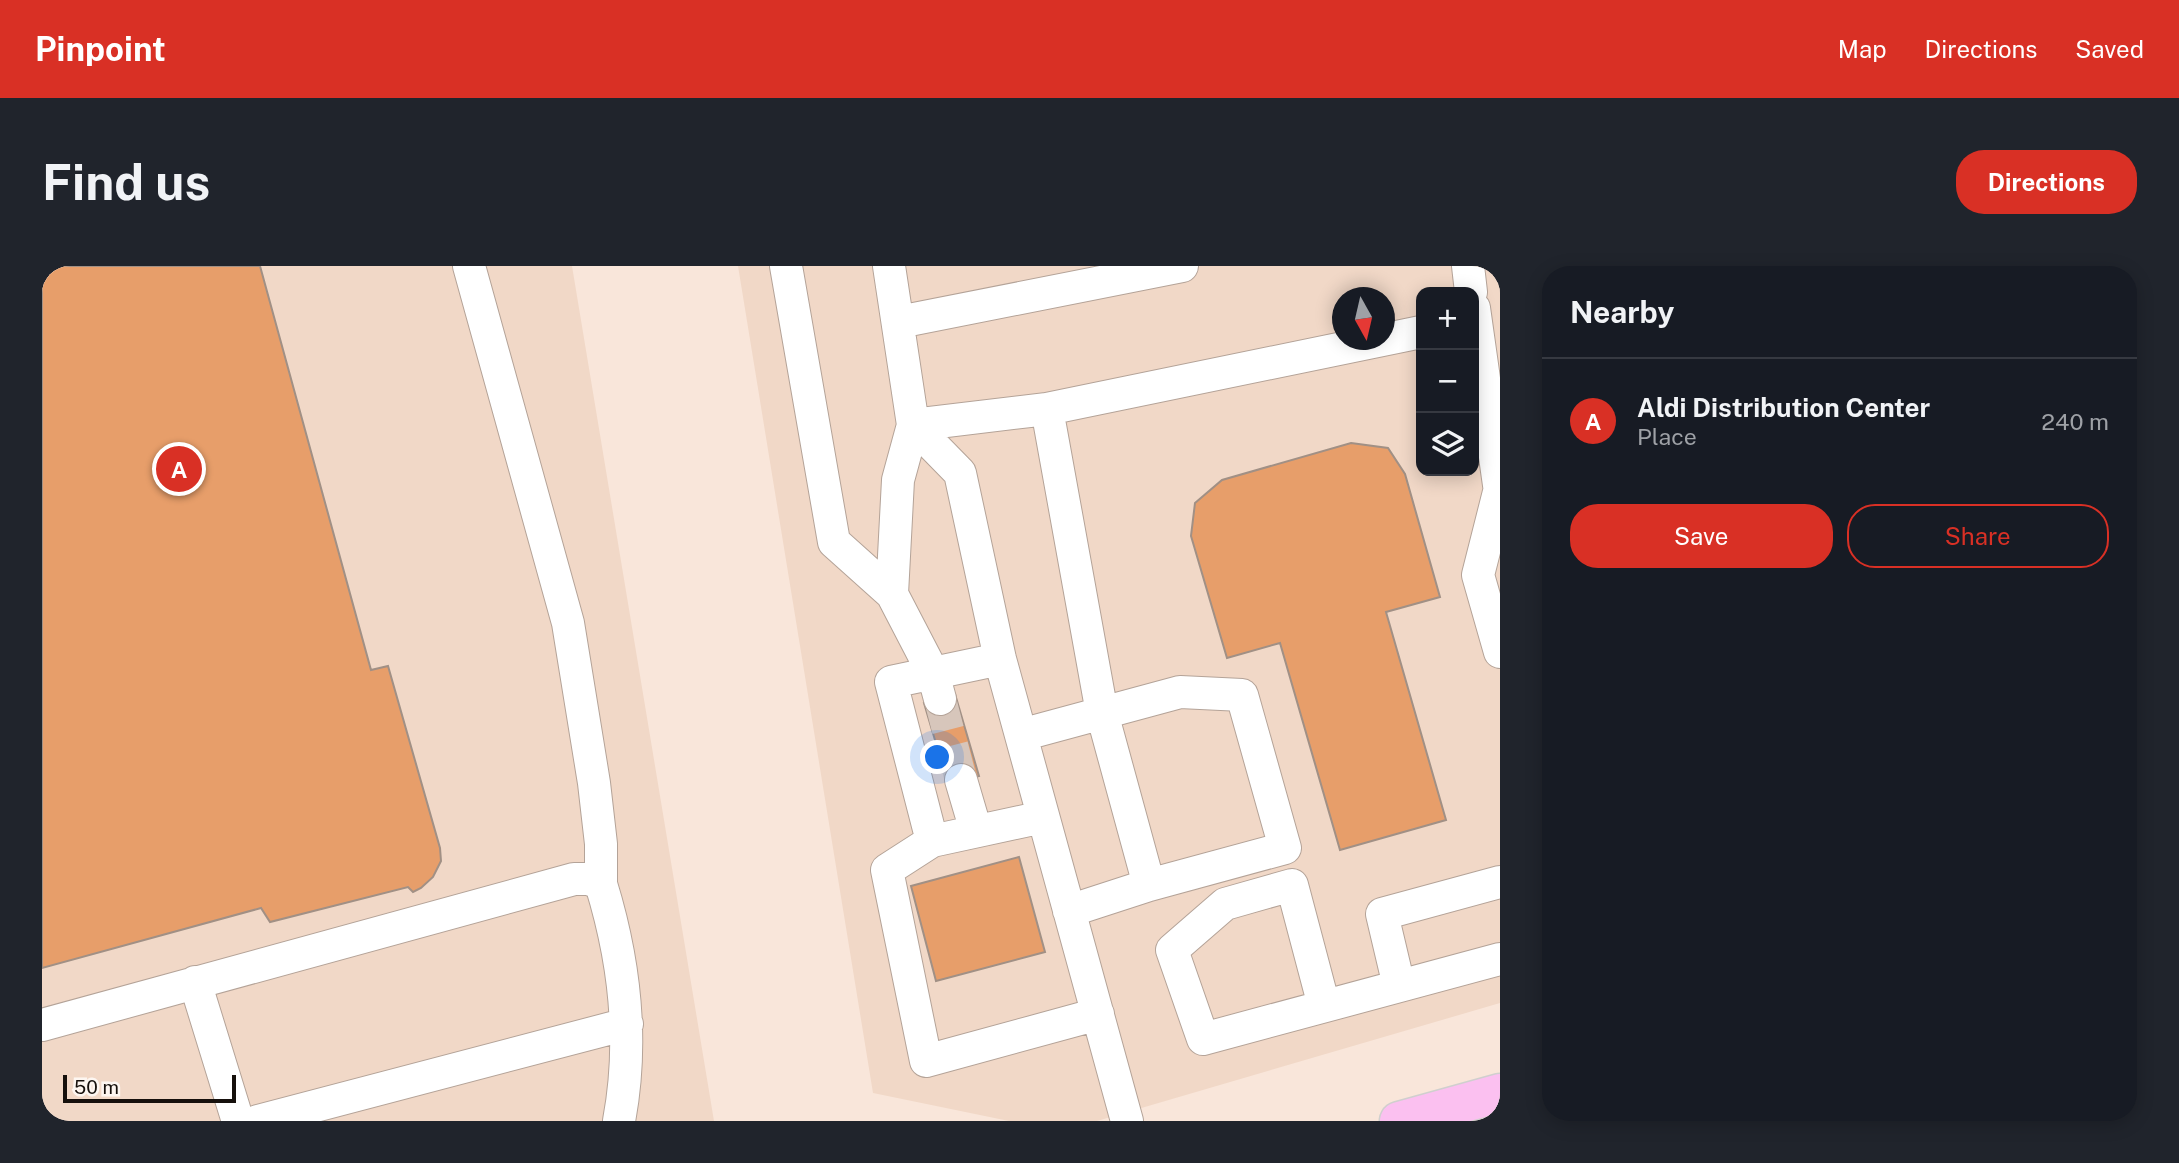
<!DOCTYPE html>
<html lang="en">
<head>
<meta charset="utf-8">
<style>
  :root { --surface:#171b24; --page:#20242c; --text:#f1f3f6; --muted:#9ea1a6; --line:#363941; --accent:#d93025 }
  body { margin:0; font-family:"Public Sans",sans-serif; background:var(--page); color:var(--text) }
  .controls { position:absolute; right:21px; top:21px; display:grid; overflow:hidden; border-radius:14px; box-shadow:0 4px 18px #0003 }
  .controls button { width:63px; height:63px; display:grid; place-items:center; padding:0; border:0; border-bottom:2px solid var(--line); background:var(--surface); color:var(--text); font:35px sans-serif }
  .compass { position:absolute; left:1290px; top:21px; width:63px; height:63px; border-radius:50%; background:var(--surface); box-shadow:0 4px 18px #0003; rotate:172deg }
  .scale { position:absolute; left:21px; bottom:18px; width:173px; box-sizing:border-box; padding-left:7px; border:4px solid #16100c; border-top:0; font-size:19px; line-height:24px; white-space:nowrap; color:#16100c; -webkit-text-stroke:5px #fdf6f1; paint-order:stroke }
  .you { position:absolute; left:896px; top:492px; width:24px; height:24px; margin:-18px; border:5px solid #fff; border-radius:50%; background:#1a73e8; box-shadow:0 0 0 10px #1a73e833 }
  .badge { display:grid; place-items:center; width:46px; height:46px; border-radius:50%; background:var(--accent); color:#fff; font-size:23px; font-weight:700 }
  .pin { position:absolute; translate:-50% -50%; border:4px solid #fff; box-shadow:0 2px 7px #0006 }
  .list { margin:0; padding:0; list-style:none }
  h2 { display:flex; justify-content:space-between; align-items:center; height:91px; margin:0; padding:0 28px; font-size:30px }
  h2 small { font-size:23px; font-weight:400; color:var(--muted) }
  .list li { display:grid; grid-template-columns:46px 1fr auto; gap:21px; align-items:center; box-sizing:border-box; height:126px; padding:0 28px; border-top:2px solid var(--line) }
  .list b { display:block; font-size:26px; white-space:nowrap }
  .list p { margin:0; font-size:23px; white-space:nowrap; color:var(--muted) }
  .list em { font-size:23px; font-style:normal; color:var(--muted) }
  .actions { display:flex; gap:14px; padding:21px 28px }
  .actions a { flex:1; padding:16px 0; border:2px solid var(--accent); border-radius:28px; text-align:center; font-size:24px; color:var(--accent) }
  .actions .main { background:var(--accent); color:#fff }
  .icon { flex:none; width:38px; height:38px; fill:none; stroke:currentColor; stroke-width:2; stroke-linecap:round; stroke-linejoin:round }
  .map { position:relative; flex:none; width:1458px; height:855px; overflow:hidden; border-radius:28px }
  header { display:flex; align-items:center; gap:42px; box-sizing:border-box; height:98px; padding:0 35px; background:var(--accent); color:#fff }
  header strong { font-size:33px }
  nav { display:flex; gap:38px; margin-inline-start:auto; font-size:24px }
  .intro { display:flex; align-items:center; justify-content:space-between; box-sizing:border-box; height:168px; padding:0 42px }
  h1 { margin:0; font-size:49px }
  .button { padding:18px 32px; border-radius:28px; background:var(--accent); color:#fff; font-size:24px; font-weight:700 }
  main { display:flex; gap:42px; padding:0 42px }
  aside { flex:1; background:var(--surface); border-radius:28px; box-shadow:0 4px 18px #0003 }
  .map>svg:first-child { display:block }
  .built { fill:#f1d8c7; fill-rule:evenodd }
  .building { fill:#e79e6a; stroke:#a19085; stroke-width:2 }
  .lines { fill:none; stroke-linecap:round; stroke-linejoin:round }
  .minor-tunnel { stroke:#d7c6bb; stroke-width:32; stroke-dasharray:32 16; stroke-linecap:butt }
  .minor-casing { stroke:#b4a398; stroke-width:34 }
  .major-casing { stroke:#d0cfce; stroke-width:41 }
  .minor { stroke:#fff; stroke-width:32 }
  .major { stroke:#fbc0f0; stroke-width:38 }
</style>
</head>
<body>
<header>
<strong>Pinpoint</strong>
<nav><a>Map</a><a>Directions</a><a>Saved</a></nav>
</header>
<div class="intro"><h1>Find us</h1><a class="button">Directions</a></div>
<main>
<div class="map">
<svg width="1458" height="855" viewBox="0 0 1458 855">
  <rect width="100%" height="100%" fill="#f9e6da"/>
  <path class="built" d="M0,0H530L672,855H0Z
    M696,0H1458V737L1055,855H967L831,827ZM1379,26H1432V205H1379ZM1300,32H1342V74H1300Z"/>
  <path class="building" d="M19,0H218L329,404L346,400L398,582L399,595L391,611L379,622L371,626L366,621L228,656L219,642L0,702V5Z
    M1309,177L1346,182L1363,208L1398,331L1344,346L1404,554L1298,584L1238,377L1185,392L1149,270L1153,237L1180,214Z
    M913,428L937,510L906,518L882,437Z
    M977,591L1003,686L894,715L869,620Z"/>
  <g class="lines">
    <path class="minor-tunnel" d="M898,433L919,514"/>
    <defs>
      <path id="minor" d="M427,0L526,357L552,517L559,578V618
        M744,0L792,276L850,328
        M847,0L871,159L856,214L850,328L891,407L898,433
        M1426,0L1429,26
        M1432,42L1458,226
        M857,56L1140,0
        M1005,143L1060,447L1107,619
        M871,159L918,207L958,393L1085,855
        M871,159L1005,143L1379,66
        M1458,222L1436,309L1458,386
        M979,469L1138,426L1200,429L1243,582L1107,619L1027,645
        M919,514L934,565
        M1001,551L890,575L845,604L884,795L1056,748
        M890,575L849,416L958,393
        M153,716L194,849L200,855
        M1357,720L1340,648L1458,616
        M1282,740L1250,619L1183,638L1130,684L1161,773L1458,693
        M0,759L532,613H547L559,618C583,696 592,775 577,855
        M216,855L585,758"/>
      <path id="major" d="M1357,855L1458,827"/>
    </defs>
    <use href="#minor" class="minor-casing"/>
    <use href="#major" class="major-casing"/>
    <use href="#minor" class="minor"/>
    <use href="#major" class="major"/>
  </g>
</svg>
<div class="controls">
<button>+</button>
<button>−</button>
<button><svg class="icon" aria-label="layers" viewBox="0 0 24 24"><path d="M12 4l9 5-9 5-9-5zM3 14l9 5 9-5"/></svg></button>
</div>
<svg class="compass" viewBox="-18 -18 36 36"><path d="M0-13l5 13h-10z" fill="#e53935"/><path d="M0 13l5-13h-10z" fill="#9ea1a6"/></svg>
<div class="scale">50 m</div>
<div class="you"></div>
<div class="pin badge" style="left:137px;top:203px">A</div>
</div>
<aside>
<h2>Nearby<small></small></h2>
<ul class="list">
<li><span class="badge">A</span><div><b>Aldi Distribution Center</b><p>Place</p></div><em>240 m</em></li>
</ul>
<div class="actions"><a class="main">Save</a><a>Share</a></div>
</aside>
</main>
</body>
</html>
